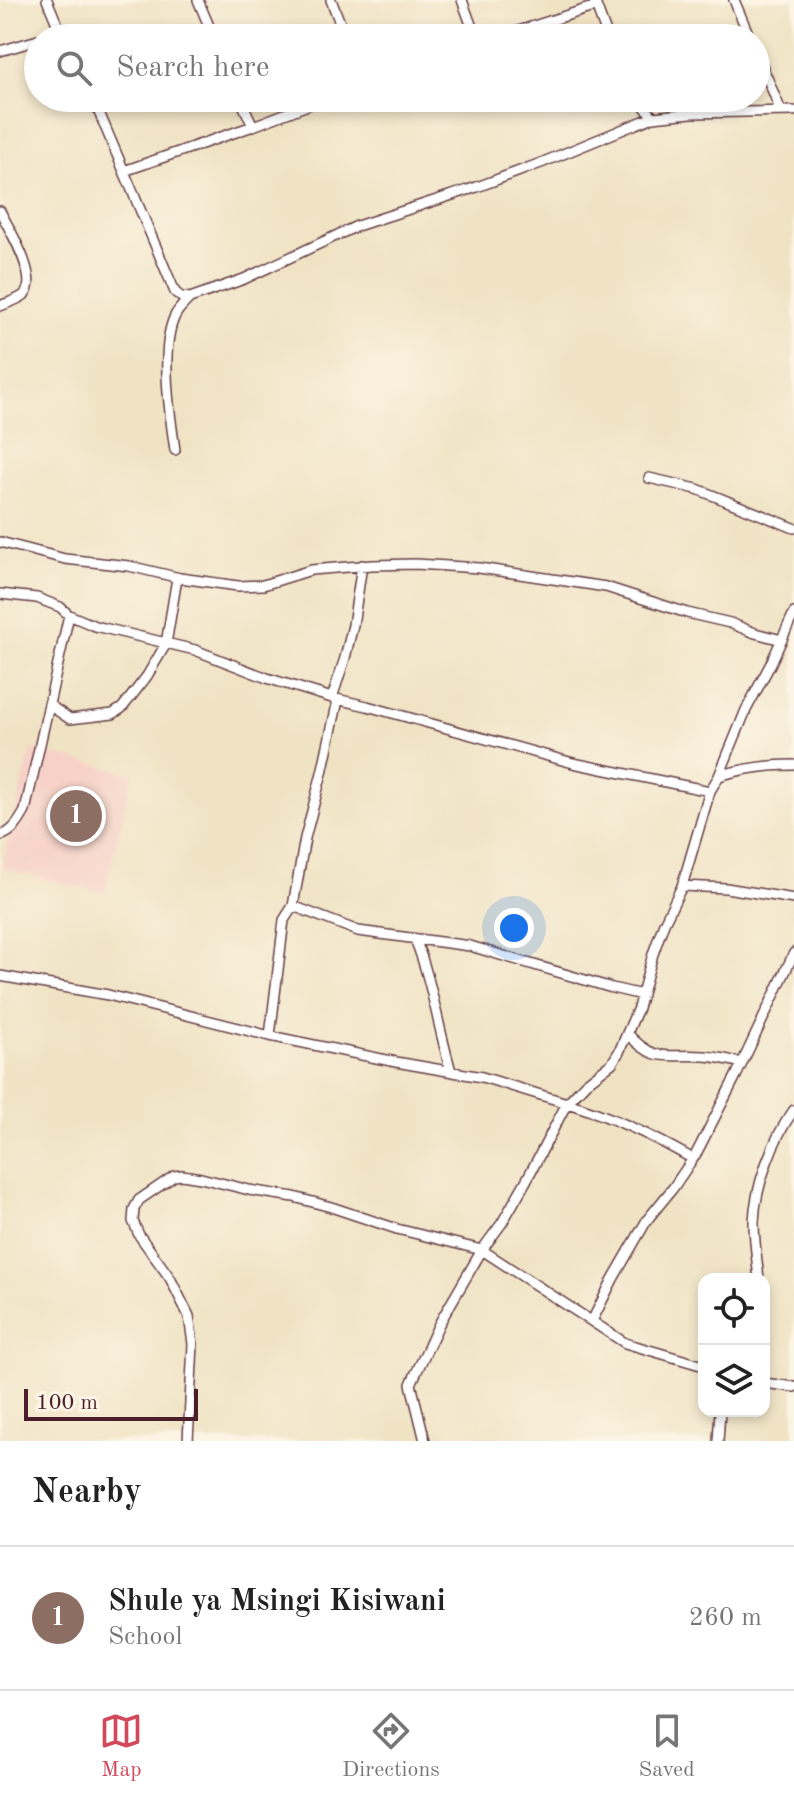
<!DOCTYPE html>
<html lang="en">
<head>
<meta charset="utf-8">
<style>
  :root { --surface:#fff; --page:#f6f6f6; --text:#222; --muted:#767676; --line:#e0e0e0; --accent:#d1495b }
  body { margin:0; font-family:"Old Standard TT",serif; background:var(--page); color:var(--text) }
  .controls { position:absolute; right:24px; bottom:24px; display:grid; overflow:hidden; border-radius:16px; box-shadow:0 4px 12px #0003 }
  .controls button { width:72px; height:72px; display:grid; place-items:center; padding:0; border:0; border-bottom:2px solid var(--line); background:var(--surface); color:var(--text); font:40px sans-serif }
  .scale { position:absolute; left:24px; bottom:20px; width:174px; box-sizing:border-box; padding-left:8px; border:4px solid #4a1f2b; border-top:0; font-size:22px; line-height:28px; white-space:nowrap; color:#4a1f2b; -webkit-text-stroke:6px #fcf5e5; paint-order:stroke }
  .you { position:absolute; left:514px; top:928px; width:28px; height:28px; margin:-20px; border:6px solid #fff; border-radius:50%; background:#1a73e8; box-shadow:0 0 0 12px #1a73e833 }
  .badge { display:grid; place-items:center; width:52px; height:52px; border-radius:50%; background:var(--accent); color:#fff; font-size:26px; font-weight:700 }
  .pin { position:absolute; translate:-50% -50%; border:4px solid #fff; box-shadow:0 2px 8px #0006 }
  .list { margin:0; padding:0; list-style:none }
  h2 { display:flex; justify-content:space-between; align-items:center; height:104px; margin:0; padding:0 32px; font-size:34px }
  h2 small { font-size:26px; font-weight:400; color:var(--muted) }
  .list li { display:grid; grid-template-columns:52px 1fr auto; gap:24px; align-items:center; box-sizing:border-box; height:144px; padding:0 32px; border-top:2px solid var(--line) }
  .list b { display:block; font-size:30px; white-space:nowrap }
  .list p { margin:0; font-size:26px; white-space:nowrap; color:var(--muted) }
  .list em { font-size:26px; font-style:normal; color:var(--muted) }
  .icon { flex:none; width:44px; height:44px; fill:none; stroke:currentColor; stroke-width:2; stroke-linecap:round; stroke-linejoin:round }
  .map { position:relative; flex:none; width:794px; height:1441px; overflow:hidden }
  .search { position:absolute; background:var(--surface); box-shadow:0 4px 12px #0003; left:24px; right:24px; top:24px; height:88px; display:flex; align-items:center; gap:20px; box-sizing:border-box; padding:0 28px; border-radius:44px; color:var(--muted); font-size:30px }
  .sheet { height:248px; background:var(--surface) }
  nav { display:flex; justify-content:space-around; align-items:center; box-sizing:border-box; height:112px; border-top:2px solid var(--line); background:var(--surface); font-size:22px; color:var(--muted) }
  nav a { display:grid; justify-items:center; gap:4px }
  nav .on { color:var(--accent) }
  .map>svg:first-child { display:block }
  .built { fill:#f7d1c7 }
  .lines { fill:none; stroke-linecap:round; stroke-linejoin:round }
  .street-casing { stroke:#633c42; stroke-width:12 }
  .street { stroke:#fff; stroke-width:9 }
</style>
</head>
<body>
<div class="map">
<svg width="794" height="1441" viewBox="0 0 794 1441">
  <rect width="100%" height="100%" fill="#fcf5e5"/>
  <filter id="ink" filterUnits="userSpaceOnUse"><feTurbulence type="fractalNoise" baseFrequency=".0125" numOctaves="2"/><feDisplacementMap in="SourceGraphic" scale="16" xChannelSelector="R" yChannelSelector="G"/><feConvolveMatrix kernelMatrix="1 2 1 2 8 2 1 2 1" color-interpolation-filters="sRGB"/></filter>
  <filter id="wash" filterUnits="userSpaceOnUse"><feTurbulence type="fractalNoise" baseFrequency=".006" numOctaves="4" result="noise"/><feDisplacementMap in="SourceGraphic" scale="32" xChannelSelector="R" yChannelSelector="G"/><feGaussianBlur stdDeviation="1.8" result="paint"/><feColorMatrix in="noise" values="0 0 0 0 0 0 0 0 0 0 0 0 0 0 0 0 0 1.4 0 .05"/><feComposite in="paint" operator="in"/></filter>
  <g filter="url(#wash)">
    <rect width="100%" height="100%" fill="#f0e3c4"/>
    <path class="built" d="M31,749L133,774L104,893L1,868Z"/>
  </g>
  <g filter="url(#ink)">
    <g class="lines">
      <defs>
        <path id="street" d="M47,0L63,38
          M198,0L214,38
          M331,0L346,38
          M462,0L476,38
          M594,0L608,38
          M734,0L750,38
          M43,38L60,31
          M497,38L596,6
          M0,51L38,40
          M756,51L781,111
          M93,98L175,292L181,297L190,298L244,279L357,226L477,187L541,163L653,117L691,113L794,111
          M240,98L253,126
          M638,98L653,117
          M124,171L253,126L326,98
          M0,211C8,227 41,280 24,295C18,300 7,303 0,306
          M175,450C170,416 160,350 174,318C177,310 184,304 190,298
          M649,478L697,489L794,528
          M0,542L65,559L129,566L180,578L238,586L263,585L311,570L372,565L416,564L479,568L606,587L687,613L730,623L755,633L782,640
          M0,594L37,598L60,607L69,615L95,626L195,650L267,678L332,698L367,706L573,763L710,791
          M332,698L345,658L353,625L362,565
          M49,705L70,719L113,714L122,708L130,698L147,676L166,644L177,578
          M719,776C744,768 767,765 794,765
          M0,836C13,832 19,822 25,811L69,615
          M682,886L726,888L794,899
          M293,906L358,931L470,946L612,988L642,995
          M415,939C432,981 438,1027 451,1071
          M0,976L108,995L270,1036L396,1062L482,1077L567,1103L586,1083L612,1063L619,1052L638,1008L653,954L664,923L682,886L710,791L719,776L746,710L770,665L794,613
          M627,1033C656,1065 667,1053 704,1056C717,1057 730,1060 742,1063
          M270,1036L284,920L293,906L305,838L322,773L338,700
          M759,1279C757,1260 754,1241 754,1222C755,1187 773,1138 794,1110
          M592,1321L613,1279L647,1220L673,1188L696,1154L737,1074L794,953
          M764,1383L794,1387
          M188,1441L193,1344L189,1316L170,1278L139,1235L133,1221L134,1209L139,1200L174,1176L182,1175L201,1178L249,1190L294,1197L331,1207L397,1229L482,1250L625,1343L704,1366
          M425,1441L411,1384L439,1324L482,1250L502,1223L526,1181L567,1103C611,1116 653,1136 693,1159
          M718,1441L720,1411"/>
      </defs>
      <use href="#street" class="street-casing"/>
      <use href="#street" class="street"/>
    </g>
  </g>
</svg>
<div class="controls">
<button><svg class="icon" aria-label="locate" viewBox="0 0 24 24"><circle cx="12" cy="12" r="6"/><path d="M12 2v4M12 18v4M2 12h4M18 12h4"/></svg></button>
<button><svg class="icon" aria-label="layers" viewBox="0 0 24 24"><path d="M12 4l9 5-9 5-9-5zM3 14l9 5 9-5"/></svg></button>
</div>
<div class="scale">100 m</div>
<div class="you"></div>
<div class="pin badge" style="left:76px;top:816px;background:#8d6e63">1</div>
<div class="search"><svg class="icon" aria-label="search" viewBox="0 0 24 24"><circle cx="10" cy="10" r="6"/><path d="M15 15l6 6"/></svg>Search here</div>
</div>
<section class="sheet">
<h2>Nearby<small></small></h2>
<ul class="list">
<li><span class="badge" style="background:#8d6e63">1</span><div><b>Shule ya Msingi Kisiwani</b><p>School</p></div><em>260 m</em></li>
</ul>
</section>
<nav>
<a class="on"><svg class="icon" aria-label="map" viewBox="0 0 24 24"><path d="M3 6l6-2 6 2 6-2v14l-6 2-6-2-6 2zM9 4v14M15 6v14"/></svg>Map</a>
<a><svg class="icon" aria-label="directions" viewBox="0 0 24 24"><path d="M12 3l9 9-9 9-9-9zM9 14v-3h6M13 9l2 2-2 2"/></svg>Directions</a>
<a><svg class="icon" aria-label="saved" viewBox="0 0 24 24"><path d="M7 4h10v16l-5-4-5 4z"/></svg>Saved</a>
</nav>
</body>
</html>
